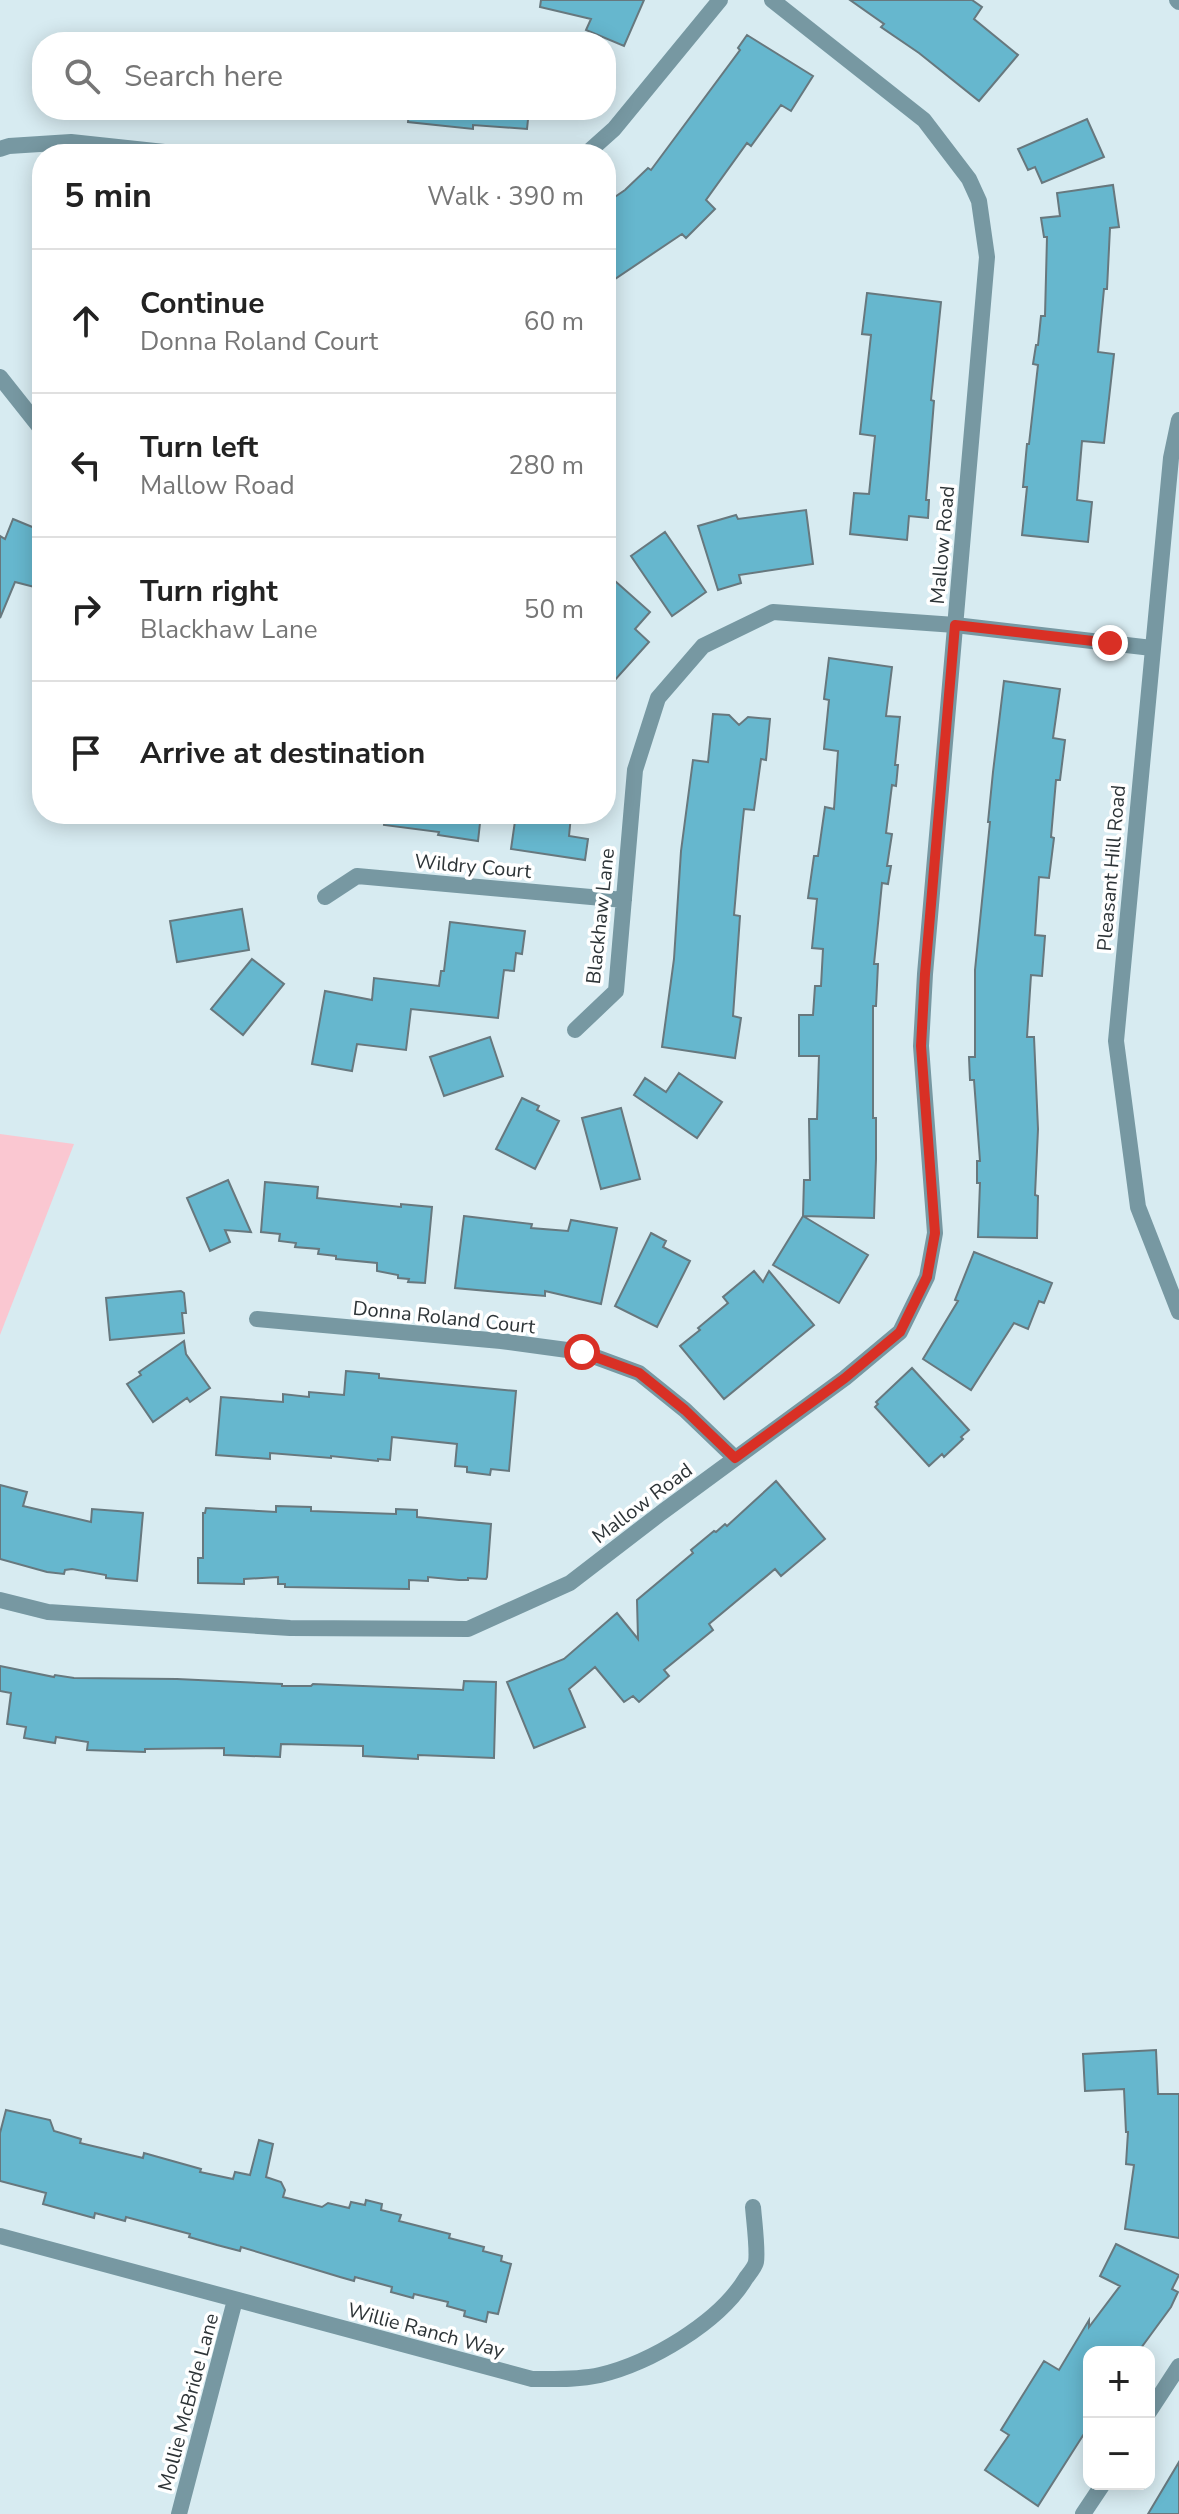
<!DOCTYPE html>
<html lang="en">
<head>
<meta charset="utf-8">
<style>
  :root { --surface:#fff; --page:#f6f6f6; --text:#222; --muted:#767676; --line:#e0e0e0 }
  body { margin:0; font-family:"Nunito Sans",sans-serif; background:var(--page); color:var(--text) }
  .controls { position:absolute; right:24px; bottom:24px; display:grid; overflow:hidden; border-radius:16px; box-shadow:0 4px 20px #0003 }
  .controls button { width:72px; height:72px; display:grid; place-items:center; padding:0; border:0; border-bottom:2px solid var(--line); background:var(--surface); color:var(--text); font:40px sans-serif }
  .stop { position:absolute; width:24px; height:24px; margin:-18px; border:6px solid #d93025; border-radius:50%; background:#fff }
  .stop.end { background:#d93025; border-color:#fff; box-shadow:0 2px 8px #0008 }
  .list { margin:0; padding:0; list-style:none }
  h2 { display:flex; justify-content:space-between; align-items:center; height:104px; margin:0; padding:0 32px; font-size:34px }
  h2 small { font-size:26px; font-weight:400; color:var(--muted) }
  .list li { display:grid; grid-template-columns:52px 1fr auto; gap:24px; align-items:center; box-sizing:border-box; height:144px; padding:0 32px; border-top:2px solid var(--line) }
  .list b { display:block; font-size:30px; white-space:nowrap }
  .list p { margin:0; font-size:26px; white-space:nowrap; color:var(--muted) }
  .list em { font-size:26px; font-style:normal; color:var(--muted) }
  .icon { flex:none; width:44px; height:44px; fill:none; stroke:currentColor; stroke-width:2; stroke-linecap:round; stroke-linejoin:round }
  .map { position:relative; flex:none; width:1179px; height:2514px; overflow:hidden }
  .search { position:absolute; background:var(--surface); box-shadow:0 4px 20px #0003; left:32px; top:32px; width:584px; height:88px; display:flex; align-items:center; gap:20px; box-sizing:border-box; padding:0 28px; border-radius:32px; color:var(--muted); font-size:30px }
  .panel { position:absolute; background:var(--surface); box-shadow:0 4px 20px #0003; left:32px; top:144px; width:584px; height:680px; border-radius:32px }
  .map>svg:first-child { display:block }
  .green { fill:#fac7d1 }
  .building { fill:#66b7ce; stroke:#67787e; stroke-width:2 }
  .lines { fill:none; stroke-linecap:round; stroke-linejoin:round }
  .minor { stroke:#7798a2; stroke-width:16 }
  .tertiary { stroke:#7798a2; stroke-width:16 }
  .route { stroke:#d93025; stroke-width:10 }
  .labels { text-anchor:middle; stroke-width:7; stroke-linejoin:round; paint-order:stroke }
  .street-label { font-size:20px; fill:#2d3437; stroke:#fff }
</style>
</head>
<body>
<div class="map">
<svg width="1179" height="2514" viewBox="0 0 1179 2514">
  <rect width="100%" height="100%" fill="#d7ebf1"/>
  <path class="green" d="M0,1134L74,1144L0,1335Z"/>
  <path class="building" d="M541,0H644L624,46L586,30L591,19L540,7Z
    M850,0H972L982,7L974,19L1018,55L979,101L919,53L881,27L884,24Z
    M747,35L813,76L791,111L781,105L751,146L747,143L706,200L715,209L686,238L682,234L606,285V203L625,190L648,168L651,170L740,50L738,48Z
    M409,110H529L527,129L473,125V129L408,122Z
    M1087,119L1104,157L1042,183L1035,167L1028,170L1018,149Z
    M1113,185L1119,227L1110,228L1107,289H1104L1098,352L1114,354L1104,443L1082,441L1077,500L1092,502L1088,542L1022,535L1027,487H1023L1027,444H1029L1038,365L1033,364L1036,345H1038L1041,316H1045L1047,237H1044L1041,218L1060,216L1057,193Z
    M867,293L941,302L931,400L934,401L926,500H929L928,518L909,516L907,540L850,534L854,493L869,494L875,436L860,434L871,335L862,334Z
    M806,510L813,564L739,575L741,583L718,590L698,526L736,515L738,519Z
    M13,519L42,531V589L15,582L0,618V536L5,539Z
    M665,532L706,592L672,616L631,556Z
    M606,573L650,612L635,629L649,642L606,690Z
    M829,658L892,667L886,716L900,717L895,765H898L896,786L892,785L886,833L892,834L887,866H891L888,884L882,883L874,964H878L876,1006H873V1118H876V1159L874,1218L803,1216L804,1180H810L809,1119H817L819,1056H799V1015H813L815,986H821L823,949L812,948L817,899L808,898L814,856H818L825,807L834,809L838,751L824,749L829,700L824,699Z
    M1004,681L1060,689L1053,738L1065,740L1060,780H1056L1051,837L1054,838L1049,878L1039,877L1035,935L1045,936L1042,976L1031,975L1027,1037H1034L1038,1129L1035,1195L1038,1196L1037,1238L978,1237L980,1183H977V1161H980L974,1080H970L969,1057H975V970L990,822H988L993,772Z
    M713,714L729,715L739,725L748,717L770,719L766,760L761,759L754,810L744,809L739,857L734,915L740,916L733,1016L741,1018L735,1058L662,1047L674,959L681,851L693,760L708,762Z
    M385,814H481L478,841L438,835L439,832L384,825Z
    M516,814L571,816L569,836L588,839L585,860L511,849Z
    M242,909L249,950L177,962L170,921Z
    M450,922L525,931L522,954L516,953L514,971L504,970L498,1018L411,1009L406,1050L357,1044L352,1071L312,1064L325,991L372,1000L374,978L439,986L441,971H444Z
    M252,959L284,984L243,1035L211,1009Z
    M490,1037L503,1076L444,1096L430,1057Z
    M679,1073L722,1102L697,1138L634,1095L645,1078L666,1092Z
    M522,1098L539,1106L537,1110L559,1121L535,1169L496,1149Z
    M621,1108L640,1179L601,1189L582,1118Z
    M228,1180L251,1232L225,1230L230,1242L210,1251L187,1198Z
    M265,1182L318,1187L317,1198L401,1207V1204L432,1207L425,1283L408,1282L409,1279L398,1278V1275L377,1271V1263L336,1259V1256L318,1254L319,1249L295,1247L296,1243L279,1241L280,1234L261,1232Z
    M464,1216L532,1224L531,1228L568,1231L571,1220L617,1228L601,1304L545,1291V1296L455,1288Z
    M803,1216L868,1255L839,1303L773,1265Z
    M651,1233L666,1241L663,1247L690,1261L657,1327L615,1306Z
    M974,1252L1052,1283L1044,1303L1039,1301L1028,1329L1014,1323L971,1390L923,1359L958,1301L955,1300Z
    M754,1271L763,1282L769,1271L814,1325L724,1399L680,1346L700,1330L698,1328L728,1303L723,1297Z
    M181,1291L184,1293L186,1313H182L184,1333L110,1340L106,1298Z
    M184,1341L186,1354L210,1388L190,1402L187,1398L153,1422L127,1384L141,1375L139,1372Z
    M912,1368L969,1430L961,1437L963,1439L944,1457L942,1454L929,1466L875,1407L878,1404L876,1402Z
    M346,1371L379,1374V1378L516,1391L509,1471L491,1469L490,1475L467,1472V1467L455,1466L457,1444L392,1437L390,1460L378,1459V1461L331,1456V1458L270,1453V1459L216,1455L221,1397L283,1402V1394L309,1397V1392L344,1395Z
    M776,1481L825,1539L781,1576L775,1569L709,1624L713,1630L664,1670L669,1676L639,1702L633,1696L624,1702L595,1667L569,1689L585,1727L534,1748L507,1682L564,1659L617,1613L638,1639L637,1600L693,1553L691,1550L714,1531L716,1532L725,1524L727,1526Z
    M0,1485L27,1492L23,1506L91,1522L92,1509L143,1513L137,1581L106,1578V1575L72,1569L65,1570L64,1574L47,1572L0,1559Z
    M276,1506L311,1507V1511L396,1514V1509L417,1510V1517L491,1524L487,1577L486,1579L468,1578V1580H459L428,1577V1581L409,1580V1589L285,1587V1584H278V1577L244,1579V1584L198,1583V1558H203V1513H205L206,1508L276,1512Z
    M0,1666L54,1677L55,1675L74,1678L177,1679L282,1684V1686H311L313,1684L463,1690L464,1681L496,1682L494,1758L418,1755V1759L363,1756V1746L281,1744L280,1757L224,1755V1748L145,1749V1752L87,1750L88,1742L56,1737L55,1743L24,1738L26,1727L7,1724L11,1693L0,1691Z
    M1156,2050L1158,2094H1179V2238L1125,2229L1134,2165L1126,2164L1128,2132H1126L1124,2089L1085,2091L1083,2054Z
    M6,2110L50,2120L54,2131L81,2139L80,2143L143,2158L144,2153L201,2169L200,2172L233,2179L235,2172L250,2175L259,2140L273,2144L266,2177L281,2182L285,2190L283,2197L322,2207L328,2203L349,2208L351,2202L365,2205L366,2200L382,2204L381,2210L401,2215L399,2221L450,2234L449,2238L484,2247L483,2251L502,2256L501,2261L511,2264L498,2314L488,2312L486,2322L464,2316L465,2311L447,2306L448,2302L414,2294L413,2298L391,2292L392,2287L355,2277L354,2281L340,2277L241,2247L240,2251L217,2245L189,2237L190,2234L126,2217L125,2221L95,2213L94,2218L43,2204L46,2193L0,2181V2133Z
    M1116,2244L1179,2275L1172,2289L1178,2292L1171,2307L1138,2352H1089V2426L1038,2506L985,2470L1009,2435L1001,2430L1044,2361L1059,2370L1089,2320V2327L1120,2286L1100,2276Z
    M1179,2462V2514H1148Z"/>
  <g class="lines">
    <path class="minor" d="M0,149L9,146L71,142L183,154
      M586,154L614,129L720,0
      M0,377L42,430
      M1179,420L1171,458L1116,1041L1138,1207L1179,1312
      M325,897L357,876L624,900
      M575,1030L616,991L635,770L658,698L703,646L773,612L955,625L1152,648
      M257,1319L501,1341L582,1352L639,1373L685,1410L735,1458
      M0,1600L48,1612L290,1628L468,1629L570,1583L661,1513L845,1378L900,1332L927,1277L935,1233L921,1046L925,974L987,257L979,201L969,179L924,120L772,0
      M0,2236L532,2379C554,2379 578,2380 600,2375C650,2363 719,2323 746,2278C749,2274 755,2267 756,2262C758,2251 754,2220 753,2207
      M1149,2412L1179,2366
      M179,2514L235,2300
      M1083,2514L1103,2484"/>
    <path class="tertiary" d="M1177,0L1179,2"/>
  </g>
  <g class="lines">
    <path class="route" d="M582,1352L639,1373L685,1410L735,1458L845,1378L900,1332L927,1277L935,1233L921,1046L925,974L955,625L1110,643"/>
  </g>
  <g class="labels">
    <g class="street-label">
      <text transform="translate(942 545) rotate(-85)" y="7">Mallow Road</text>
      <text transform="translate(473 866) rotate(5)" y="7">Wildry Court</text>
      <text transform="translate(1111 868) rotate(-85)" y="7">Pleasant Hill Road</text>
      <text transform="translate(600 916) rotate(-84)" y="7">Blackhaw Lane</text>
      <text transform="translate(444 1317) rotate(6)" y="7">Donna Roland Court</text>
      <text transform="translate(642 1503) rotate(-37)" y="7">Mallow Road</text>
      <text transform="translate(426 2330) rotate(15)" y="7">Willie Ranch Way</text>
      <text transform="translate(188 2402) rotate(-75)" y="7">Mollie McBride Lane</text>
    </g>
  </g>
</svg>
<div class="controls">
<button>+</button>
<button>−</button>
</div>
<div class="stop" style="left:582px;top:1352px"></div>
<div class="stop end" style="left:1110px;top:643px"></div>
<div class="search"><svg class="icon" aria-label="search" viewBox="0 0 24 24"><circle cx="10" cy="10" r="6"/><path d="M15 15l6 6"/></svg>Search here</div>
<section class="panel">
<h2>5 min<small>Walk · 390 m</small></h2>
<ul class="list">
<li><svg class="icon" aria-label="ahead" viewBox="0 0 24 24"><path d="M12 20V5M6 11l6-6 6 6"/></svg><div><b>Continue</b><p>Donna Roland Court</p></div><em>60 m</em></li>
<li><svg class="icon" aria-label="left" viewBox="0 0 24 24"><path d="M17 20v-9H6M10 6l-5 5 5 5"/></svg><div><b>Turn left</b><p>Mallow Road</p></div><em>280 m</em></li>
<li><svg class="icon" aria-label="right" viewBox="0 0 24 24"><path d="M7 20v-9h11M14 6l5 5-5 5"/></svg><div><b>Turn right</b><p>Blackhaw Lane</p></div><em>50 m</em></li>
<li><svg class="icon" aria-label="arrive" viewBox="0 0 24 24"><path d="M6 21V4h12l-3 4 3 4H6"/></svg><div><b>Arrive at destination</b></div></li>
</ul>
</section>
</div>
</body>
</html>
